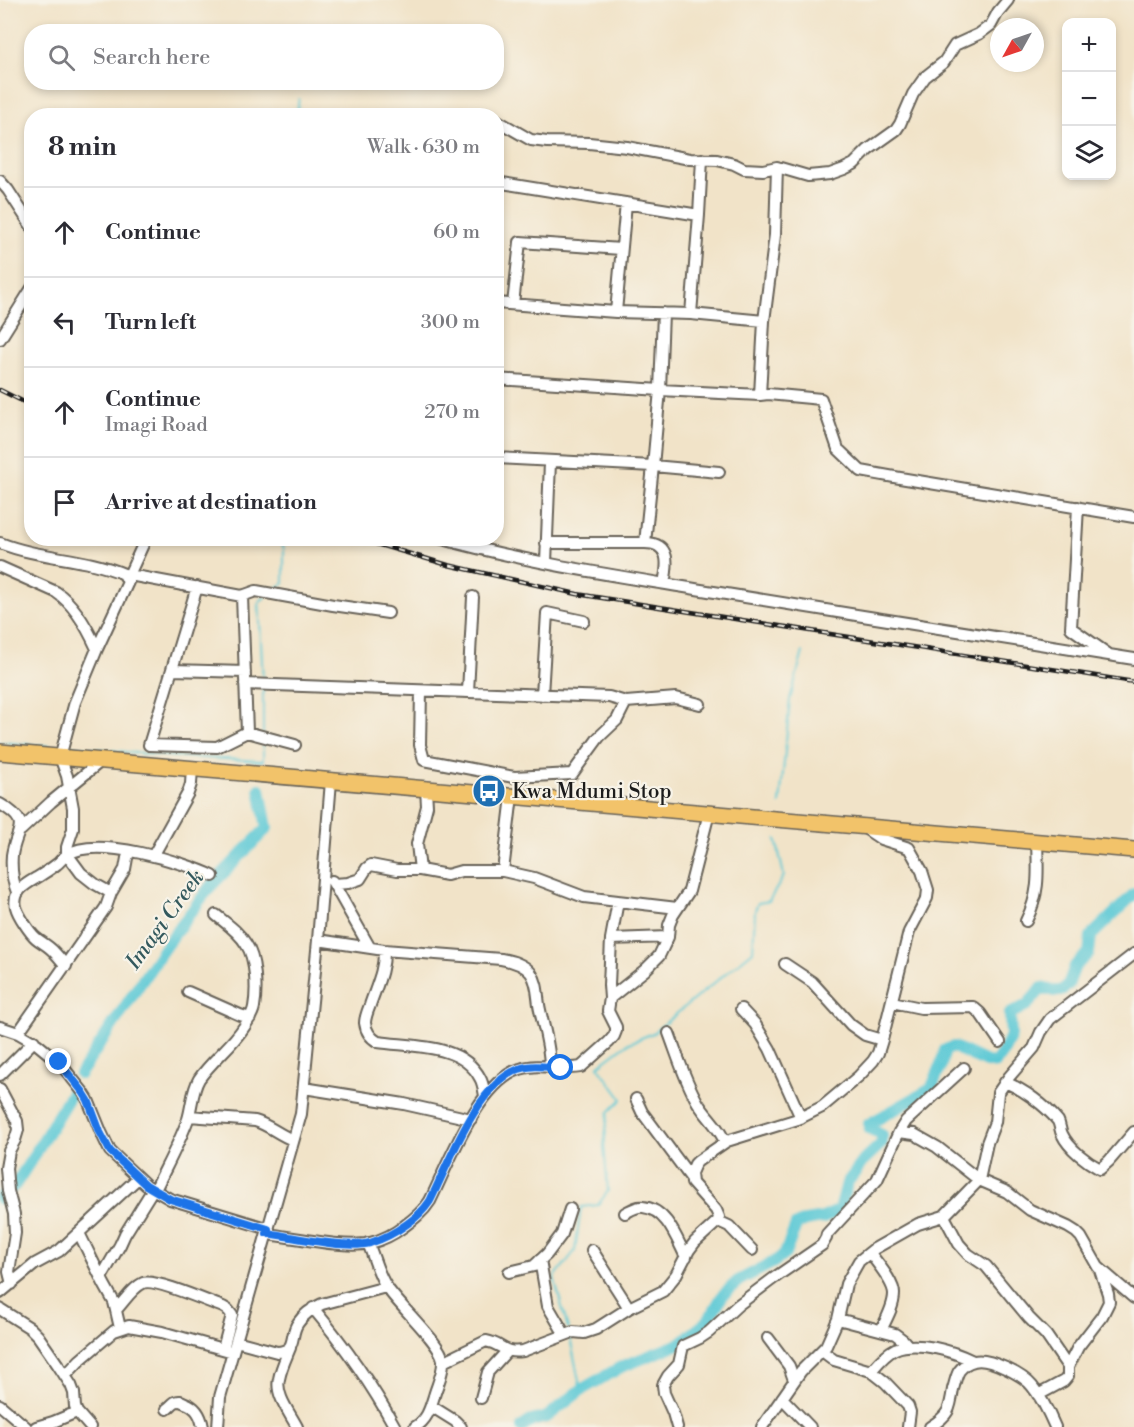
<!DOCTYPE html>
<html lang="en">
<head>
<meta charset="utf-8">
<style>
  :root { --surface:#fff; --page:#f2f2f3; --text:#2b2b33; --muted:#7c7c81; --line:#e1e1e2 }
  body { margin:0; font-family:"Libre Bodoni",serif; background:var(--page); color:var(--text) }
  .controls { position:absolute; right:18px; top:18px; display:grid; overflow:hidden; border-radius:12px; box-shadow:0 3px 9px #0003 }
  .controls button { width:54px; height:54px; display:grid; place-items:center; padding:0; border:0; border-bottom:2px solid var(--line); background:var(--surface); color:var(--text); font:30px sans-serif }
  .compass { position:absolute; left:990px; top:18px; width:54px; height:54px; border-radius:50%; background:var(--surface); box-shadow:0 3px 9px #0003; rotate:230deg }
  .stop { position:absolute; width:18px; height:18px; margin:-14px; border:4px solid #1a73e8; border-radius:50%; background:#fff }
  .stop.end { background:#1a73e8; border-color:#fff; box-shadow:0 2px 6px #0008 }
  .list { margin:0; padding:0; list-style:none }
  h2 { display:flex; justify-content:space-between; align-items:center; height:78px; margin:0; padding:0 24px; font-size:26px }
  h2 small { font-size:20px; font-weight:400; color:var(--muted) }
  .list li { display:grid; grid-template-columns:39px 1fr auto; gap:18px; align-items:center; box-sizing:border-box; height:90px; padding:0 24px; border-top:2px solid var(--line) }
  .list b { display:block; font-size:22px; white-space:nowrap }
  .list p { margin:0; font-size:20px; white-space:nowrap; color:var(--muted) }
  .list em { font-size:20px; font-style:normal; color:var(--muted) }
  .icon { flex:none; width:33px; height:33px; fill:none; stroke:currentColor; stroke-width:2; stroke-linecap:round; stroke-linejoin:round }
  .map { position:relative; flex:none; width:1134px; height:1427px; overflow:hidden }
  .search { position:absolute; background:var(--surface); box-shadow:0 3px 9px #0003; left:24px; top:24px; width:480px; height:66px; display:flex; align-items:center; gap:15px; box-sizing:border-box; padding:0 21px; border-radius:24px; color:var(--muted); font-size:22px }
  .panel { position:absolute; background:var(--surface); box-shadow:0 3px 9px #0003; left:24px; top:108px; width:480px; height:438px; border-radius:24px }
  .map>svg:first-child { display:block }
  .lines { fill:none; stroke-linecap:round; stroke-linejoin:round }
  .stream { stroke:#5dc9d5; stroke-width:2 }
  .river { stroke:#5dc9d5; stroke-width:12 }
  .minor-casing { stroke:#676258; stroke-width:14 }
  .highway-casing { stroke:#676258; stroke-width:18 }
  .minor { stroke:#fff; stroke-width:10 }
  .highway { stroke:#f2c36a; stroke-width:15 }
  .rail-casing { stroke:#1c1c1c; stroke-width:4.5 }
  .rail { stroke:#f7f3e8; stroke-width:2; stroke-dasharray:7; stroke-linecap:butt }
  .route { stroke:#1a73e8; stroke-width:8 }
  .labels { text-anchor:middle; stroke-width:4.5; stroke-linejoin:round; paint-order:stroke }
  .poi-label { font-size:21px; fill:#1c1c1c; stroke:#f7f3e8; text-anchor:start }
  .water-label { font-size:22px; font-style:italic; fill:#33595d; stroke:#f7f3e8 }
</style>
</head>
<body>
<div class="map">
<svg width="1134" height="1427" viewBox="0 0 1134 1427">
  <rect width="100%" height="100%" fill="#f7f3e8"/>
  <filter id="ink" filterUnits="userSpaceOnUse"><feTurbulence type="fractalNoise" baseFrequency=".0167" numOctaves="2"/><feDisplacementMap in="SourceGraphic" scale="12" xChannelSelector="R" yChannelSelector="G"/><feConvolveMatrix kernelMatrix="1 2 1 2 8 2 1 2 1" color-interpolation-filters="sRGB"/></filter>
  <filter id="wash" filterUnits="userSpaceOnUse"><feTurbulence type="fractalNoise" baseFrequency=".008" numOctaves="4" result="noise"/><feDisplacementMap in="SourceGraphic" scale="24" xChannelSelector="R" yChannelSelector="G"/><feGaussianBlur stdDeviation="1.35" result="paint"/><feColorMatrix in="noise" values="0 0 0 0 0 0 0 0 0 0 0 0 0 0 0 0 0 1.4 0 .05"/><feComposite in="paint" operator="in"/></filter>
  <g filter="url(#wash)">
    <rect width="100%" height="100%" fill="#f1e3c8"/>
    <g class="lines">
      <path class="stream" d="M296,116L299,99
        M274,590L284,583V549L280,538
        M263,682L259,602L265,597
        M263,688V733
        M0,742L49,746
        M68,746L166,756L263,761V742
        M780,804L790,699L803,652
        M568,1329L554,1278L575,1251L581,1207L598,1205L608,1191L604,1146L608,1113L622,1099L598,1066L627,1044L653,1033L753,951L755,910L758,903L769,901L784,876L776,839
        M570,1338L581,1390"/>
      <path class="river" d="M80,1074L164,948L209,888L267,828L260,789
        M0,1198L15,1185L33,1157L72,1092
        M522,1427L531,1421L547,1417L581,1390L621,1367L679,1344L707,1322L723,1295L738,1281L774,1262L785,1254L796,1225L805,1221L823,1218L840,1210L847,1183L864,1160L882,1143V1135L870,1129L869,1124L931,1089L940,1068L945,1050L954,1047L986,1062L995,1063L1003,1052L1011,1036L1010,1014L1027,1005L1042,988L1054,991H1061L1068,985L1075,966L1089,953L1091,936L1134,894"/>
    </g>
  </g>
  <g filter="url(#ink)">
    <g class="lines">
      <defs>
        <path id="minor" d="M496,120L531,140L547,142L589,143L627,147L690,159L717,160L734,164L744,169L763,170L777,167L808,176L830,174L844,169L854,164L868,150L896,130L900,124L913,94L925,77L944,62L955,45L979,34L991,25L998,12L1008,0
          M0,181L8,190L32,227
          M496,182L699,215L691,314L616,312L496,303
          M699,215L702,159
          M513,304L520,242L621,249
          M616,312L626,203
          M663,313L660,390L760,395L768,394L821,399L838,449L861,471L900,478L1134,517
          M691,314L764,321L775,235L777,167
          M0,339L32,288
          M496,379L660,390L653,466L496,458
          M760,395L764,321
          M1078,507L1071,628L1108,654
          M439,538C531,564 626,577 720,593C858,615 996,638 1134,659
          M0,543C40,559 85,557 124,574L128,582L97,649L75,702L60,757L67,776L73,808V829L67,847V854L81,873L95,884L111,893
          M546,543H645L653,466L719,472
          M645,543C671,543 668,565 664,583
          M546,563L550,462
          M0,567L56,592C74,604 88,629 97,649
          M124,574L242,596L256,591L333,605L388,613
          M129,575L146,538
          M197,587L149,745L217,747L247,732L295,745
          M242,596L247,732
          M172,670L245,672
          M245,684L609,697L626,702L617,720L599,737L572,774L514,777L424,760L420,745L421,691
          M468,692L473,597
          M542,695L547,613L584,621
          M626,702L676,698L700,704
          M0,804C33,823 16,828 12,855C11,868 12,880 17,892
          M21,830L51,802L101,761
          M153,856L188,793L191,784L192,768
          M420,870L417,844L427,806L426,789
          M503,871L512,796
          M332,881L370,948
          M334,884L348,883L360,879L367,868L371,865L397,870H420L447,875L461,871H503L534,878L584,897L677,908
          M1026,921C1040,893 1038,873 1037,842
          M611,939L668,937
          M318,940L384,950L501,959C512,961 524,964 531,973C539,984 537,998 540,1010C544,1029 550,1047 550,1067
          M384,950C385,969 376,987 370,1005C368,1010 365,1017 365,1023C366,1032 371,1038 378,1042C411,1047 462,1043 480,1078C483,1083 484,1090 485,1096
          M785,964L812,982L851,1025L865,1035L882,1040
          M66,966C62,961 58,956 54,952C49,946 42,943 36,938C30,933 18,915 16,907C12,891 26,884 38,877C44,873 51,869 57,864C60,862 63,857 67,855C95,835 184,862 213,876
          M188,992L240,1015L250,1018
          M610,998L645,970L659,956L668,937L669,925L673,915L689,891L709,813
          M892,1002L921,1008L973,1007L980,1013L1000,1042
          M741,1009L755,1024L770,1049L801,1118
          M0,1027L18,1033L37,1044L59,1062L83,1092L88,1100L101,1132L110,1151L146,1185L170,1199L269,1229
          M18,1033L106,907L111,893L125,869L127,858L130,851
          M669,1033C678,1057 685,1081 698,1103C707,1118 718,1125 725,1142
          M0,1075L34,1041
          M1005,1082C1024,1090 1045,1105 1058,1121C1060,1125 1060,1130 1062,1134C1069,1149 1087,1162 1100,1169L1109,1161L1134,1132
          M304,1088L404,1104L471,1119
          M0,1089L17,1121L18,1130L15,1140L9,1151L6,1168L8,1191L14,1214L15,1233L9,1272L12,1284
          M636,1099L642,1112L691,1178
          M189,1116L255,1121C269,1125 279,1135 293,1140
          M899,1132L914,1134L937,1147L979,1180L1007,1192L1030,1210L1068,1227L1076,1232L1081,1237L1098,1267L1134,1298
          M155,1190C166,1167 179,1144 188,1119C192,1106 192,1091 199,1079C212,1060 232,1046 244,1027C248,1021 253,1014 254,1007C257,990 256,958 246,944C239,932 227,924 216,915
          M625,1213C631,1210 637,1206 643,1207C667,1209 677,1240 686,1257
          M944,1216L959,1244L968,1254L986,1266L1029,1318L1046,1335L1068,1367V1376L1064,1381L1038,1395
          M718,1221L729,1226L752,1250
          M79,1233L104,1284L114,1302L120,1328
          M267,1234C293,1237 346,1249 370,1243C382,1240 394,1234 403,1227C414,1219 423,1212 430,1201C449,1163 478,1082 520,1069C540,1062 561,1071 581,1067L609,1042L614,1036L616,1031V1027L608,1011L610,998L609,985L611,939L618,901
          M368,1243C374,1257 378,1274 386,1286C397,1304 441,1343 443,1360C444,1372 437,1385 434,1396C430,1409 427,1420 415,1427
          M592,1250L629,1308
          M870,1253C877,1263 894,1282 894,1294C894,1306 886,1320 881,1330
          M540,1260L548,1306L565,1335
          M509,1272L534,1266L547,1254L562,1234L570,1209
          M101,1278L120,1245L125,1234L153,1189
          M0,1293L35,1264L59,1251L138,1178
          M313,1308C344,1345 372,1385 395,1427
          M0,1309L30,1328L38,1336L58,1365L71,1385L74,1393L75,1407L77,1412L90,1427
          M116,1310C124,1302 132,1288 143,1283C154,1278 209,1302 223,1307L228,1310L232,1315L223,1349
          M838,1319L895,1334L903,1340L908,1346
          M768,1338L789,1366L794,1380
          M236,1341L277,1352C298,1351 289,1335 298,1323C304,1314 313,1308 322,1304L386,1287
          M290,1348C286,1358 281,1368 279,1379C275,1395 290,1413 297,1427
          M822,1351L834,1360L871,1371L885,1382L908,1406L910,1412L908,1427
          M443,1362L486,1341C503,1344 502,1354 523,1351L573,1332L584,1333L596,1329L629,1308L663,1291L676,1275L689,1250L695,1242L718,1221L719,1217L716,1210L692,1183L691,1173L695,1164L698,1161L727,1141L798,1119L822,1107L859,1076L873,1061L878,1053L882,1040L909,932L927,898L928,890L922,871L909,848L881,839L866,829
          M1068,1367L1078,1347L1102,1316L1109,1302L1108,1294L1100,1270
          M871,1371C878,1363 885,1354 895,1349C917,1340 953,1351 973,1361
          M65,1376L80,1360L114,1331L129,1326L162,1332L233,1352
          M481,1398L488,1372L507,1351
          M782,1398L810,1427
          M0,1405L26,1427
          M431,1406L455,1421L461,1427
          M167,1409C170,1407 172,1404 175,1402C179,1400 181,1401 185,1403C197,1407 201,1416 203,1427
          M36,1427L53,1422L77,1412
          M218,1427L220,1397L301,1114L318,940L331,781
          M677,1427L673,1413L664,1393L663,1385L668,1376L679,1364L683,1346L700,1338L709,1332L738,1305L774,1278L822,1245L826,1238L827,1234L877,1180L899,1132L906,1121L964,1068
          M762,1427L801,1371L826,1346L838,1319L846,1284L859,1261L874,1249L918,1224L944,1216L979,1180L987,1143L995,1122L998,1093L1009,1077L1034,1048L1041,1032L1050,1019L1134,954
          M930,1427C949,1415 950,1410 953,1389C955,1383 956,1376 959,1371C963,1366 968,1362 974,1361C989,1357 1023,1375 1032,1386C1042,1398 1049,1413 1055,1427"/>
        <path id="highway" d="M0,752L1134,850"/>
      </defs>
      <use href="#minor" class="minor-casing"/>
      <use href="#highway" class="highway-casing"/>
      <use href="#minor" class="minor"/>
      <use href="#highway" class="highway"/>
      <defs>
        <path id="rail" d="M0,390L32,406
          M356,538L448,565L577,594L1134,682"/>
      </defs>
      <use href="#rail" class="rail-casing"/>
      <use href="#rail" class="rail"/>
    </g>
  </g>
  <g class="lines" filter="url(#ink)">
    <path class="route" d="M59,1062L83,1092L88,1100L100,1132L110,1151L146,1185L170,1199L268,1229L267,1233C293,1237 346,1249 370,1243C383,1239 396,1232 407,1224C417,1217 424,1210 430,1201C449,1163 477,1084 519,1069C532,1064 547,1067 561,1068"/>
  </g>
  <defs>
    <symbol id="bus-disc" viewBox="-11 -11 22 22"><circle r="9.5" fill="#1f6fb2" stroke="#f7f3e8"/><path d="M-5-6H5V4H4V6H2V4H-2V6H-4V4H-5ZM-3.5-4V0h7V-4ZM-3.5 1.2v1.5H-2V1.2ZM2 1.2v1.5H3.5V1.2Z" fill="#fff"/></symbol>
  </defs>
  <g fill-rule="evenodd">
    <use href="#bus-disc" x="470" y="772" width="38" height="38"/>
  </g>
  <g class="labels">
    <g class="poi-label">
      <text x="512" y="798">Kwa Mdumi Stop</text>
    </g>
    <g class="water-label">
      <text transform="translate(164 919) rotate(-54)" y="8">Imagi Creek</text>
    </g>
  </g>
</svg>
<div class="controls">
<button>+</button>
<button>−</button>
<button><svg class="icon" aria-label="layers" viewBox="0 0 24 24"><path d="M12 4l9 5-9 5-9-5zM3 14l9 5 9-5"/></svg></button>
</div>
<svg class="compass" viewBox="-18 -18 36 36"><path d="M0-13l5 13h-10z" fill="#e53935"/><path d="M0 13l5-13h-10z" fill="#7c7c81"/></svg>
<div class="stop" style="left:561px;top:1068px"></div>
<div class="stop end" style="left:59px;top:1062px"></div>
<div class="search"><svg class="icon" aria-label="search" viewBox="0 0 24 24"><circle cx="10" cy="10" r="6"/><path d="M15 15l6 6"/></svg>Search here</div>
<section class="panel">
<h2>8 min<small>Walk · 630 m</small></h2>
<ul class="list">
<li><svg class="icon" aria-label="ahead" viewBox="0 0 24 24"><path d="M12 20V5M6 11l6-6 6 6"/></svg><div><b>Continue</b></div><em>60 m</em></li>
<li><svg class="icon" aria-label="left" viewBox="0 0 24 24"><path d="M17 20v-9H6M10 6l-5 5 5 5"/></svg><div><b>Turn left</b></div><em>300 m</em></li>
<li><svg class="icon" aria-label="ahead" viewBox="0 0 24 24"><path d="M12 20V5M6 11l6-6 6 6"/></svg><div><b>Continue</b><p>Imagi Road</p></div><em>270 m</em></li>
<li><svg class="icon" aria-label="arrive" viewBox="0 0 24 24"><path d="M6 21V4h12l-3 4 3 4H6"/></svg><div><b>Arrive at destination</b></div></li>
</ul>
</section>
</div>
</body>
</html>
